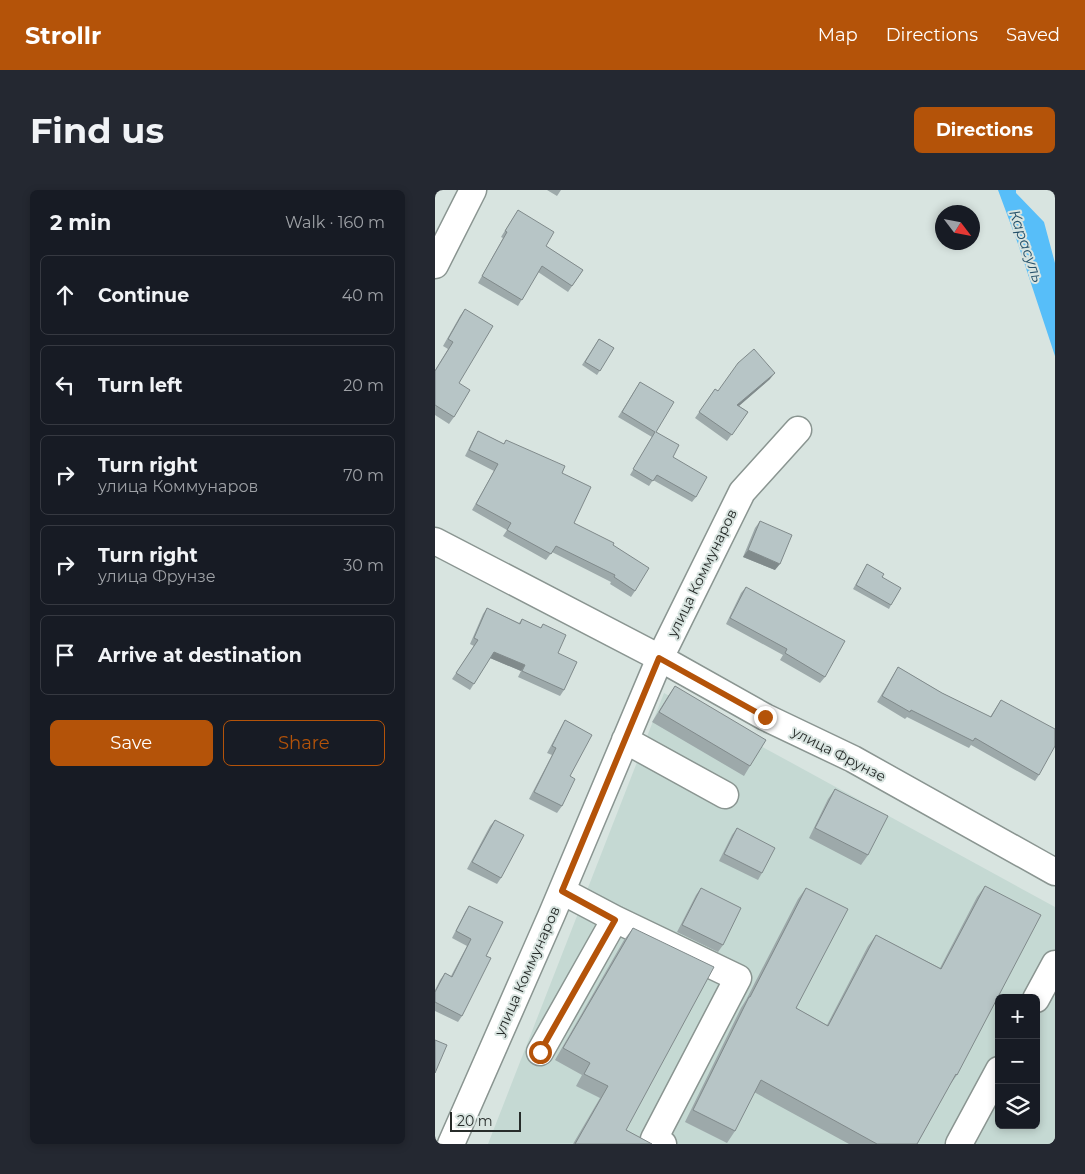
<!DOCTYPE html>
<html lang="en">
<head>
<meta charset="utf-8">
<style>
  :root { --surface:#171b24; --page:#242831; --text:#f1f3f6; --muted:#9ea1a6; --line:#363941; --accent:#b45309 }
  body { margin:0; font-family:Montserrat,sans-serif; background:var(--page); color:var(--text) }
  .controls { position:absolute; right:15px; bottom:15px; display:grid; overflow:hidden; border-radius:8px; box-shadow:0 2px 8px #0003 }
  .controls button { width:45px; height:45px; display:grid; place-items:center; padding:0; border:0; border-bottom:1px solid var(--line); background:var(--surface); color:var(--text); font:25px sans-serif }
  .compass { position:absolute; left:500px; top:15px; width:45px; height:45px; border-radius:50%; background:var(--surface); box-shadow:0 2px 8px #0003; rotate:122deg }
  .scale { position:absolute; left:15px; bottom:12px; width:71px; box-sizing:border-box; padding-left:5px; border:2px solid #272c2a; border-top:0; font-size:14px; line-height:18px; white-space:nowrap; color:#272c2a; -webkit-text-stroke:4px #d8e4e0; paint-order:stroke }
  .stop { position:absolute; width:15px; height:15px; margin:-11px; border:4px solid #b45309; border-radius:50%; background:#fff }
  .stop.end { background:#b45309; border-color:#fff; box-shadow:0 1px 5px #0008 }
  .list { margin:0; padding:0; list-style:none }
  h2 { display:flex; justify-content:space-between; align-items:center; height:65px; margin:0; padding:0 20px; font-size:21px }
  h2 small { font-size:16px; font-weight:400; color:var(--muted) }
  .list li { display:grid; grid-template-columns:32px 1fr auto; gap:15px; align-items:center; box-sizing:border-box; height:80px; margin:0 10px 10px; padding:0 10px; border:1px solid var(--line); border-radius:8px }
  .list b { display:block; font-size:19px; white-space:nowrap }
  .list p { margin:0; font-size:16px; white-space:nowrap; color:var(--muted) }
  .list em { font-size:16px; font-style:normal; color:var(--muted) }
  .actions { display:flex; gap:10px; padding:15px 20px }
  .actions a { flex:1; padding:11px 0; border:1px solid var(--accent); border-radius:8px; text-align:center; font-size:18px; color:var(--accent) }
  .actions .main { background:var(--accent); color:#fff }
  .icon { flex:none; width:28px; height:28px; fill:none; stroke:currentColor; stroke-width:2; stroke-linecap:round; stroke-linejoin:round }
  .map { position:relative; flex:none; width:620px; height:954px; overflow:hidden; border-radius:8px }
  header { display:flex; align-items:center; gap:30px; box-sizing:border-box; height:70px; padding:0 25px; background:var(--accent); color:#fff }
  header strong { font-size:24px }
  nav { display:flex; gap:28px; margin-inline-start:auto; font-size:18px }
  .intro { display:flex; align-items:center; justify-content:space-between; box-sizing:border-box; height:120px; padding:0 30px }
  h1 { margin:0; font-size:35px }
  .button { padding:12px 22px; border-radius:8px; background:var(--accent); color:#fff; font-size:18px; font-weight:700 }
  main { display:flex; gap:30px; padding:0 30px }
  aside { flex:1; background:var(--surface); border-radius:8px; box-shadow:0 2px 8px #0003 }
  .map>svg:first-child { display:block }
  .built { fill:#c5d9d3; fill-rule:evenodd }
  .water { fill:#57bef9 }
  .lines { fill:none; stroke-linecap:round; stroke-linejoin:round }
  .minor-casing { stroke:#8a9591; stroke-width:29 }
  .minor { stroke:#fff; stroke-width:26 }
  .wall { fill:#9da9aa }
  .shaded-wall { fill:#808a8b }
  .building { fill:#b7c5c6; stroke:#808a8b }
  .route { stroke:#b45309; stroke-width:6 }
  .labels { text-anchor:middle; stroke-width:4; stroke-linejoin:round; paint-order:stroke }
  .street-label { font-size:14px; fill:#272c2a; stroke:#d8e4e0 }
  .water-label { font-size:15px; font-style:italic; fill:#255069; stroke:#d8e4e0 }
</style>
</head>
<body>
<header>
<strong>Strollr</strong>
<nav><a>Map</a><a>Directions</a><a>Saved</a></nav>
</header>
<div class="intro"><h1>Find us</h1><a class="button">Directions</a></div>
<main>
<aside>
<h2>2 min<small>Walk · 160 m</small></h2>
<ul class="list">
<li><svg class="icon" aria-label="ahead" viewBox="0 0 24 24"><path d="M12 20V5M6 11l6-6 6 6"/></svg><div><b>Continue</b></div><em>40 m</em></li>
<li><svg class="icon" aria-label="left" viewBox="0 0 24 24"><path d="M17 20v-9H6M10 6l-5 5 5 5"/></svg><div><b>Turn left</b></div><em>20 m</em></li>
<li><svg class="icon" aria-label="right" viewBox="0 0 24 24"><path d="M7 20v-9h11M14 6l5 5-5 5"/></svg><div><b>Turn right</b><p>улица Коммунаров</p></div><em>70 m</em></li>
<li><svg class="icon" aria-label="right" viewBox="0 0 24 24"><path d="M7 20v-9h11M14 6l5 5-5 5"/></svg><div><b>Turn right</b><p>улица Фрунзе</p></div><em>30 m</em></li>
<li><svg class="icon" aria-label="arrive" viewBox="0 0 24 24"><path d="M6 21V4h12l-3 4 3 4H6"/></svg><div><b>Arrive at destination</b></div></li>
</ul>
<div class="actions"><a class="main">Save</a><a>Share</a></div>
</aside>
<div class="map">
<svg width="620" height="954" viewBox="0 0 620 954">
  <rect width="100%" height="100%" fill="#d8e4e0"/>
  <path class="built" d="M229,503L620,717V954H53ZM564,808H601V935H564Z"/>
  <path class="water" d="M563,0H581V3L609,32L620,73V166L583,54Z"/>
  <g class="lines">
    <defs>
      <path id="minor" d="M0,75L38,0
        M0,351L225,468L330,527L418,569L620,682
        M190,550L290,605
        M180,729L303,788L219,949L228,954
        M601,809L620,774
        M105,862L180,729L127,701
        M16,954L117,724L225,468L307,302L363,240
        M524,954L564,880"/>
    </defs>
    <use href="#minor" class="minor-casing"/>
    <use href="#minor" class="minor"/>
  </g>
  <path class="wall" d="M112,0H126L122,6Z
    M83,20L111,56L148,80L133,102L103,82L83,116L43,93L68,48L66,47Z
    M30,119L19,227L14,234L0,225V180L13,159L8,156L25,126Z
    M164,149L179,158L162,185L147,175Z
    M335,189L304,216L313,222L292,251L260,228L280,199L283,201Z
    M205,192L221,242L238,267L261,307L257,312L218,290L214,296L195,285L217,247L183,227Z
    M43,241L69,254L71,250L127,283L139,333L178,355L200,401L196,407L175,394L176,392L117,362L111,370L68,346L72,340L37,320L59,281L30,266L39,248Z
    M325,331L340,380L308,367L320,338Z
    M432,374L447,387L456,415L454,419L418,399Z
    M311,397L390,487L385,493L345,470L348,465L291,434L306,403Z
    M52,418L84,433L87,429L106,438L108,434L123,463L129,500L125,506L83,487L86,481L55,468L35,500L17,489L39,456L35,454L48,424Z
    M463,477L507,503L555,527L566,510L604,585L600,591L536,555L534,558L472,527L470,529L442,512Z
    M240,496L315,576L309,586L217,532L233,506Z
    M130,530L135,586L127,616L122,623L94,609L117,565L112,563L126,537Z
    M400,599L433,665L426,675L374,648L393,609Z
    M60,630L66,688L62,694L32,679L55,636Z
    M302,638L327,683L323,690L284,671L297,645Z
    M550,696L522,885L514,896L482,954H414L319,902L300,941L292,953L250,932L306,818L311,810L363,709L371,698L361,818L392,835L433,756L441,745L505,778L542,707Z
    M266,698L288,755L283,762L242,742L261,705Z
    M34,716L51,766L27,826L23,832L0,821V800L5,790L10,783L16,786L32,756L17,748L30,722Z
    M198,738L191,940L217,954H138L165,908L141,896L147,885L120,870L189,750Z"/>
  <path class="shaded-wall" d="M340,183L335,189L298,221L302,215Z
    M313,360L345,374L340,380L308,367Z
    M59,462L90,475L86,481L55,468Z"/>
  <path class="building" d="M83,20L119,42L111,56L148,80L137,96L107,76L87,110L47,86L72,42L70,41Z
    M30,119L58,136L24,193L35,200L19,227L0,215V181L18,152L13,149Z
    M164,149L179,158L165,181L150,172Z
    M319,159L340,183L302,215L313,222L297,245L264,222L280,199L283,201L303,173Z
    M205,192L239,212L221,242L244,255L238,267L272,287L261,307L222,285L218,291L198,279L220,242L187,222Z
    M43,241L69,254L71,250L130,276L127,283L156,297L139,333L179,353L178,355L214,378L200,401L179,387L180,385L121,356L116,364L72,340L76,333L41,314L63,274L34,260Z
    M325,331L357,345L345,374L313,360Z
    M432,374L449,384L447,387L466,398L456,415L421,395Z
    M311,397L410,451L390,487L350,463L352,459L295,428Z
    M52,418L85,434L87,429L106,438L108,434L131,445L123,463L142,472L129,500L87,481L90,475L59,462L39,494L21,483L43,450L39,448Z
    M463,477L507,503L556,527L566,510L620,539V556L604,585L540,548L538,551L476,520L475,522L447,506Z
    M240,496L331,550L315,576L224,522Z
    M130,530L157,545L135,586L140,589L127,616L99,602L121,558L117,556Z
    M400,599L453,626L433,665L380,638Z
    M60,630L89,645L66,688L37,672Z
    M302,638L340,658L327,683L289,664Z
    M550,696L606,725L522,885L521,884L482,954H442L326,890L300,941L258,920L314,807H315L371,698L413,719L361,818L393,836L441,745L506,779Z
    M266,698L306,718L288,755L247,735Z
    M34,716L68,732L51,766L56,768L27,826L0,812V802L10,783L17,787L36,749L21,741Z
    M198,738L279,777L191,940L217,954H140L173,896L149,884L155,873L128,858Z
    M0,850L12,855L0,883Z"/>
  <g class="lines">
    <path class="route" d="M105,862L180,730L127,701L224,468L330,527"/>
  </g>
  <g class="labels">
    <g class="street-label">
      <text transform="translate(267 383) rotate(-64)" y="5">улица Коммунаров</text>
      <text transform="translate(404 564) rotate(27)" y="5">улица Фрунзе</text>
      <text transform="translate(92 781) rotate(-66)" y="5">улица Коммунаров</text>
    </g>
    <g class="water-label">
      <text transform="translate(591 56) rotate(71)" y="5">Карасуль</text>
    </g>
  </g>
</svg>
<div class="controls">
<button>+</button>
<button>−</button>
<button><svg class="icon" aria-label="layers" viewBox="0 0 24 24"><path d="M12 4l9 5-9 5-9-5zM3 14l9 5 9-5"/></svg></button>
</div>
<svg class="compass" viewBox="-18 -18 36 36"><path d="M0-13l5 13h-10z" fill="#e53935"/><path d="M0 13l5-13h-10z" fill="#9ea1a6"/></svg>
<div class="scale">20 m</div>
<div class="stop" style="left:105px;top:862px"></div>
<div class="stop end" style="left:330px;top:527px"></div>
</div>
</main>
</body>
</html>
